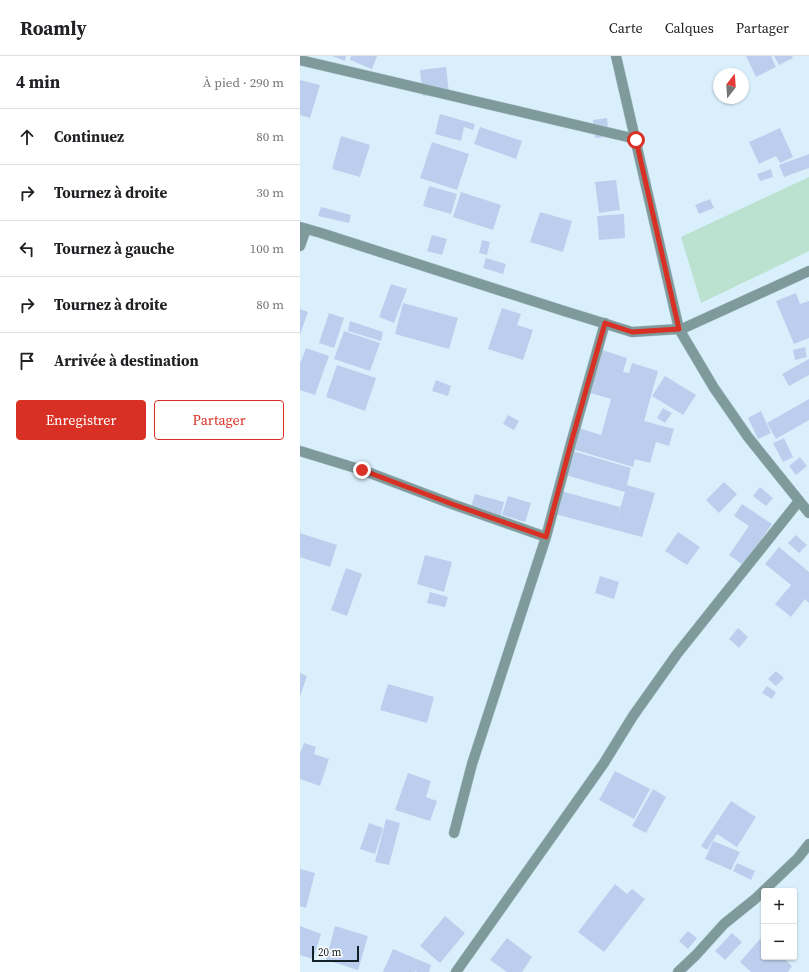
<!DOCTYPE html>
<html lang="fr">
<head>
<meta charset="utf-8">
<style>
  :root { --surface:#fff; --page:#f2f2f2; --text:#202124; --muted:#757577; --line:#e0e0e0; --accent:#d93025 }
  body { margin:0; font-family:"Source Serif 4",serif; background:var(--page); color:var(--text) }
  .controls { position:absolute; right:12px; bottom:12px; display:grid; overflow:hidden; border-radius:4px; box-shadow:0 1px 3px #0004 }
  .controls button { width:36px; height:36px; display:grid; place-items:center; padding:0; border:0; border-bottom:1px solid var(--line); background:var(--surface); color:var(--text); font:20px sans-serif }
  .compass { position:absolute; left:413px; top:12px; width:36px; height:36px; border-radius:50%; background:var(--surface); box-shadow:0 1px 3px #0004; rotate:17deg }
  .scale { position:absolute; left:12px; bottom:10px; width:47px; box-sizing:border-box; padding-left:4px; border:2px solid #122027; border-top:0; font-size:11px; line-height:14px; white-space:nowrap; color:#122027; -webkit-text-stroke:3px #fff; paint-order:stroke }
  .stop { position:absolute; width:12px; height:12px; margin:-9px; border:3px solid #d93025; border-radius:50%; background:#fff }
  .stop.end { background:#d93025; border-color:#fff; box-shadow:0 1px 4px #0008 }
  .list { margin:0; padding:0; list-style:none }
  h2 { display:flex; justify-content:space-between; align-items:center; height:52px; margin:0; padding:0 16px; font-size:17px }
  h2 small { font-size:13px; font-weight:400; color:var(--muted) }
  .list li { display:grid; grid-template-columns:26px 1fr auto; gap:12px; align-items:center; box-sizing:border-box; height:56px; padding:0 16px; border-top:1px solid var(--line) }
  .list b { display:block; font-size:15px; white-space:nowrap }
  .list em { font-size:13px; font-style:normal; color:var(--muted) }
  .actions { display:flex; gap:8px; padding:12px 16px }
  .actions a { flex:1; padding:9px 0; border:1px solid var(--accent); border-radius:4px; text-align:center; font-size:14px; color:var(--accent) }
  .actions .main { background:var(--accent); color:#fff }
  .icon { flex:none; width:22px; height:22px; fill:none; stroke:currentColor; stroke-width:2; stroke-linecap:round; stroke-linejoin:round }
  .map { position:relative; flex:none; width:509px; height:916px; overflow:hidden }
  header { display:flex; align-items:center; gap:24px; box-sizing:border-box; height:56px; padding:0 20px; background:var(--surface); border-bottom:1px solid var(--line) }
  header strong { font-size:19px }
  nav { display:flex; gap:22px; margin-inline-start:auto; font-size:14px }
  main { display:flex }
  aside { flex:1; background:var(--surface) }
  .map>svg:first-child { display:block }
  .green { fill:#bbe2d0 }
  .building { fill:#bcceed }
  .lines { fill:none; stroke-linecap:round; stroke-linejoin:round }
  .minor-casing { stroke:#b5cbd6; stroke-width:11 }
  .tertiary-casing { stroke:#b5cbd6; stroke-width:11 }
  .minor { stroke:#7f9a9a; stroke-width:10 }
  .tertiary { stroke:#7f9a9a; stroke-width:10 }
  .route { stroke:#d93025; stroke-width:5 }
</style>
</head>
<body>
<header>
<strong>Roamly</strong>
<nav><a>Carte</a><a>Calques</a><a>Partager</a></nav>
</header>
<main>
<aside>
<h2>4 min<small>À pied · 290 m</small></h2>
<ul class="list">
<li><svg class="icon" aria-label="ahead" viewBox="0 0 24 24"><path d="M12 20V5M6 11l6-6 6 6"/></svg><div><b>Continuez</b></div><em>80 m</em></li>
<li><svg class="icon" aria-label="right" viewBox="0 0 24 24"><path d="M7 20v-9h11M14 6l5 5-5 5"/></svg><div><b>Tournez à droite</b></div><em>30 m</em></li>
<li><svg class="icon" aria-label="left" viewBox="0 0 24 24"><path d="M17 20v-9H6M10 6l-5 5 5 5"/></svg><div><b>Tournez à gauche</b></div><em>100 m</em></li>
<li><svg class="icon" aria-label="right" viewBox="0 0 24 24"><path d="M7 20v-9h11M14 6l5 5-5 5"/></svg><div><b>Tournez à droite</b></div><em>80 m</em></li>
<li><svg class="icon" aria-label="arrive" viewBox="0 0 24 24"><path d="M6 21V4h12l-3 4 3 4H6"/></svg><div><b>Arrivée à destination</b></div></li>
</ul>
<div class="actions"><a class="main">Enregistrer</a><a>Partager</a></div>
</aside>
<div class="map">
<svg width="509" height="916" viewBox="0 0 509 916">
  <rect width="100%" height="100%" fill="#d9f0fc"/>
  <path class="green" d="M509,121V195L401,247L381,181Z"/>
  <path class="building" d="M32,0H46L45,5Z
    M51,0H77L72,13L50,4Z
    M446,0H471L476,11L456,21Z
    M474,0H492L493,2L479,9Z
    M146,11L149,37L123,40L120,14Z
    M0,24L20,29L10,62L0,59Z
    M140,58L175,68L173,74L164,71L161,85L135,78Z
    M307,62L309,81L295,82L293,64Z
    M180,71L222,85L216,103L174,88Z
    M480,72L493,101L480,107L476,100L459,108L449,86Z
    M41,80L70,89L60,121L32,113Z
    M132,86L169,98L157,134L120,122Z
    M509,98V112L484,121L479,109Z
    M471,113L473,121L460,125L457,118Z
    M316,124L320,154L299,157L295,126Z
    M129,130L157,138L151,158L123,150Z
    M161,136L201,149L193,174L153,161Z
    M410,143L414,152L399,158L395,149Z
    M21,151L51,159L49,167L18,160Z
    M240,156L272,165L263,196L230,186Z
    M324,158L325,182L299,184L297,160Z
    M132,179L147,183L142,199L127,195Z
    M182,184L190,186L187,199L179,197Z
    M186,202L206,208L203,218L183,212Z
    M91,228L107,233L94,267L79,261Z
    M496,237L500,248L509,245V282L494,288L476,245Z
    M103,247L158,262L149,293L95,278Z
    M202,252L221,258L217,269L233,274L223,304L188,293Z
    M0,253L8,256L0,279Z
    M29,257L44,262L34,292L19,287Z
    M50,265L83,276L81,285L48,275Z
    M44,275L80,287L70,315L34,303Z
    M505,291L507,301L495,304L493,294Z
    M6,292L29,300L15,339L0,334V308Z
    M299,293L327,302L323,316L329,317L332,307L358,315L344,365L374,373L369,390L356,386L350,407L335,403L333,411L269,392L276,371L301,379L311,343L287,336Z
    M509,303V319L489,330L482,318Z
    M37,309L76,322L65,355L26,341Z
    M365,320L396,339L383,359L352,340Z
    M136,324L151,330L148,340L132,335Z
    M509,343V364L476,383L467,367Z
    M363,352L372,357L365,367L357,362Z
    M461,355L471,377L458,383L448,362Z
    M208,359L219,365L214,374L203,368Z
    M484,382L493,401L483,406L473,387Z
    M269,394L331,412L327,429L355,437L342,481L251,457L257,434L320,451L316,466L325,436L262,418Z
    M500,401L507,410L496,419L489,410Z
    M424,426L437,438L419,457L406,444Z
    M460,431L473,442L466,450L453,440Z
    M175,438L204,446L200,462L170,454Z
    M208,440L231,447L225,466L202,459Z
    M442,448L472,468L443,509L429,499L449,470L434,460Z
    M378,476L400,491L387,509L365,495Z
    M0,477L37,489L30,511L0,501Z
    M496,479L507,489L499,497L488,487Z
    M479,491L509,516V547L505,543L491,561L475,548L491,529L465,508Z
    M125,499L152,506L144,536L117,528Z
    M46,512L62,518L47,560L31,554Z
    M300,520L319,526L314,543L295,537Z
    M130,536L148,541L145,551L127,547Z
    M438,572L448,581L439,592L429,583Z
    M476,615L484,622L476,630L468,623Z
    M0,617L7,620L0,640Z
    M88,628L134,641L127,667L80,654Z
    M467,630L476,636L472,643L462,637Z
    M4,687L16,691L14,698L29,703L20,730L0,723V698Z
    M315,715L350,733L334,763L299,744Z
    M108,717L131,725L126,741L137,745L130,765L95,754Z
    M353,733L366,741L346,777L332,770Z
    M431,745L456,761L437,791L417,778L407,794L401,790Z
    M86,763L100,767L89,809L75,806Z
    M69,767L83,772L75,798L60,793Z
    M413,785L440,796L431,814L405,803Z
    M437,807L455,815L451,824L433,815Z
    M0,813L15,817L6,852L0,850Z
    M315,828L327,838L332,833L345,843L304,896L278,876Z
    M145,860L165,877L140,907L120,890Z
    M0,870L21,878L13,903L0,899Z
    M35,870L68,880L58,914L26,904Z
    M388,875L397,882L388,893L379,885Z
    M432,877L442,886L425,904L415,895Z
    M207,882L232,901L222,916H207L190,904Z
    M460,883L464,886V901H482L492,910L488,916H451L440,906Z
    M93,893L131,909L129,916H117L115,915V916H83Z"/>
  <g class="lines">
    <defs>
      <path id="minor" d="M0,4L336,83
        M0,190L6,173
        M379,273L384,272L509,215
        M0,395L62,414L152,448L246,481
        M154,777L172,708L246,481L271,387L305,267
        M156,916L304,707L333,660L377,598L499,445
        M378,916L396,899L424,868L455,843L498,802L509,788"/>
      <path id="tertiary" d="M316,0L379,273L414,332L448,381L509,457
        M0,171L21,177L261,254L332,276L379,273"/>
    </defs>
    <use href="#minor" class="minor-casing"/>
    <use href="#tertiary" class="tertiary-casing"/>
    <use href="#minor" class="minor"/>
    <use href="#tertiary" class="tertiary"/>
  </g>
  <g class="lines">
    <path class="route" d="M62,414L152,448L246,481L271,387L305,267L332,276L379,273L336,84"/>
  </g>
</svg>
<div class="controls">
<button>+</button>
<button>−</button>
</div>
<svg class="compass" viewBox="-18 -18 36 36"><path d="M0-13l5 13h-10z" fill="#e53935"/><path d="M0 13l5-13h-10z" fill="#757577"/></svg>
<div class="scale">20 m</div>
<div class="stop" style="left:336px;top:84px"></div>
<div class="stop end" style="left:62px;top:414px"></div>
</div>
</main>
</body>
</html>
